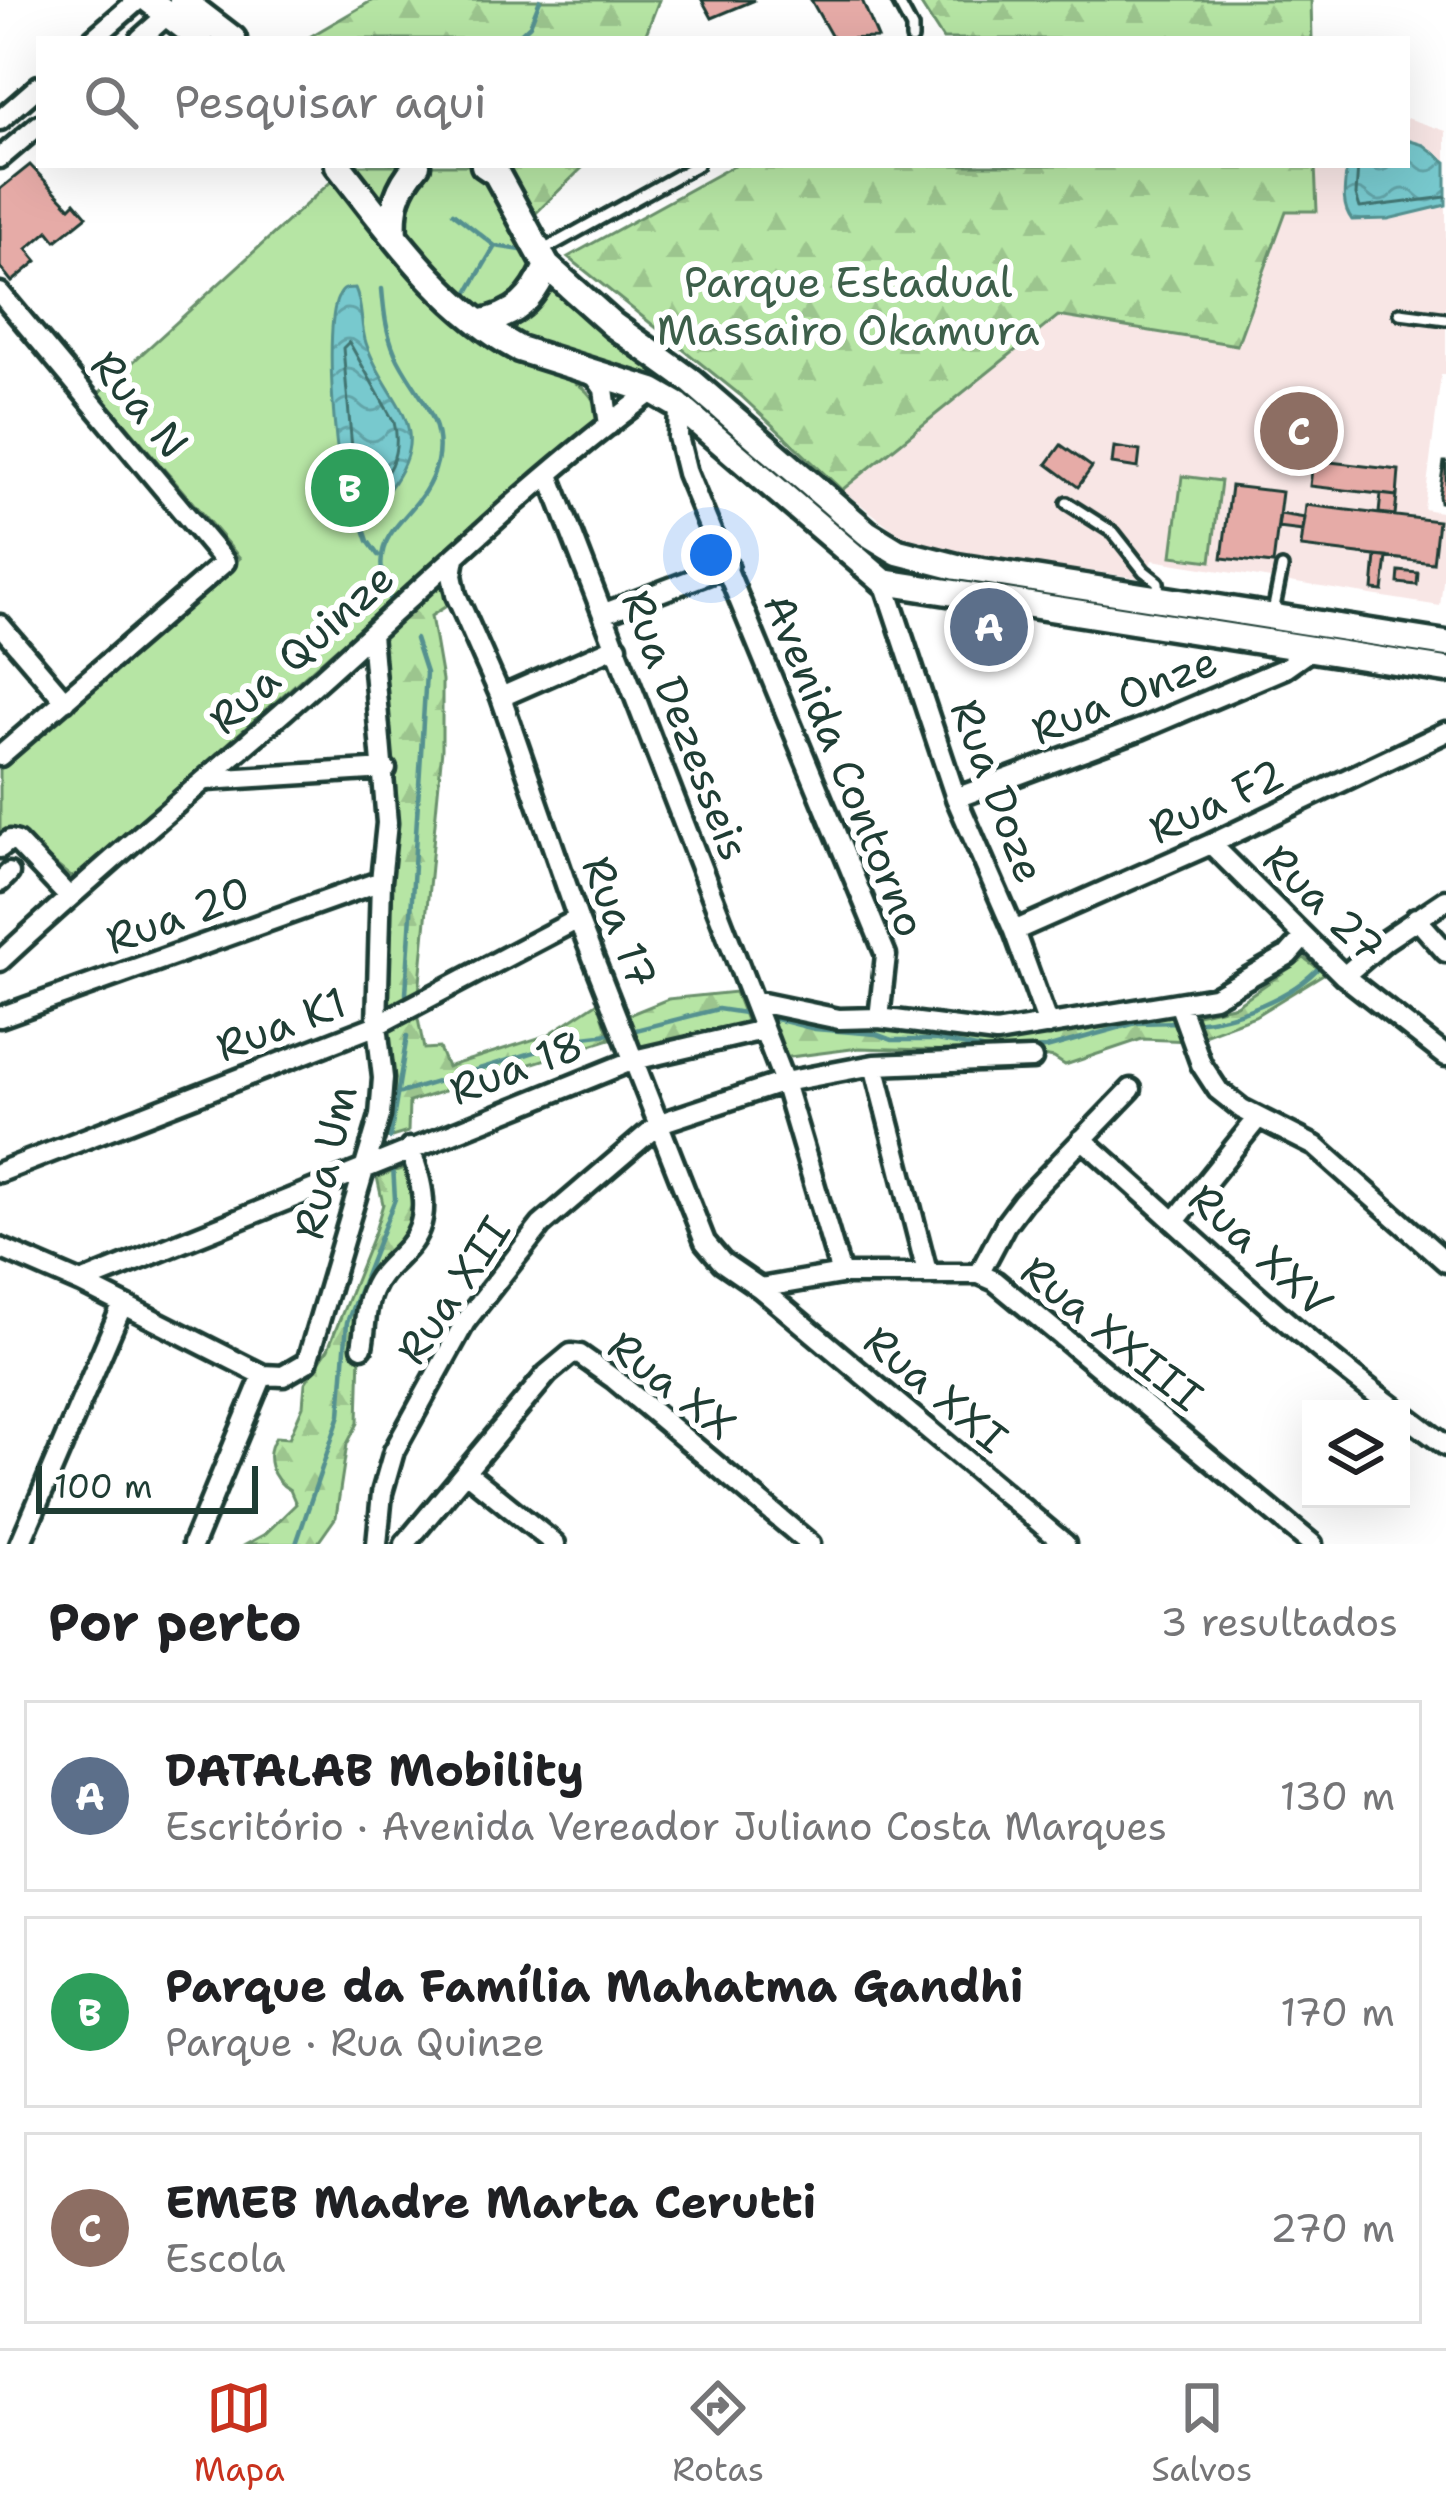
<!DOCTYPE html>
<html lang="pt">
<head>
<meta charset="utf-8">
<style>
  :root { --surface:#fff; --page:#f6f6f6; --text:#202124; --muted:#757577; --line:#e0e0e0; --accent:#c8321e }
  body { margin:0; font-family:"Shantell Sans",sans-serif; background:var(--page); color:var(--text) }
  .controls { position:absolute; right:36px; bottom:36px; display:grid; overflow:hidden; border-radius:0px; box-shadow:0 12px 48px #0002 }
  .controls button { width:108px; height:108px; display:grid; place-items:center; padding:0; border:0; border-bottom:3px solid var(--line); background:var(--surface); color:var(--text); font:60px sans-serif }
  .scale { position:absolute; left:36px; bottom:30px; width:222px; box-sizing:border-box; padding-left:12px; border:6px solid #1f3d34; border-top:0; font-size:33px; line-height:42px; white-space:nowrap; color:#1f3d34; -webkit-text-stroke:9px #fff; paint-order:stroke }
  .you { position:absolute; left:711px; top:555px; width:42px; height:42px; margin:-30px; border:9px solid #fff; border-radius:50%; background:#1a73e8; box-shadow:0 0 0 18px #1a73e833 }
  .badge { display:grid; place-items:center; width:78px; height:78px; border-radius:50%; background:var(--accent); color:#fff; font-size:39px; font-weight:700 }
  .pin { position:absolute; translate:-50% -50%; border:6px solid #fff; box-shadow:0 3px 12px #0006 }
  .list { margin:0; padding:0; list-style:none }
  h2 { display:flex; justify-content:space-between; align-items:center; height:156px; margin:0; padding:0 48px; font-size:51px }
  h2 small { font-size:39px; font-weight:400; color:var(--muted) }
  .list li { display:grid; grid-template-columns:78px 1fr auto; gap:36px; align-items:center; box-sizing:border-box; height:192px; margin:0 24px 24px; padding:0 24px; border:3px solid var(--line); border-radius:0px }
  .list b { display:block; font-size:45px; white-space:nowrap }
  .list p { margin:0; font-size:39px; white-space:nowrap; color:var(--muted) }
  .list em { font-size:39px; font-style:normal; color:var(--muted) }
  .icon { flex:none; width:66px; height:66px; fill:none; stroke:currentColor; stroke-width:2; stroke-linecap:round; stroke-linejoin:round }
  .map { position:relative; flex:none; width:1446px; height:1544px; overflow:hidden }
  .search { position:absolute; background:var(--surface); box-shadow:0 12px 48px #0002; left:36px; right:36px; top:36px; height:132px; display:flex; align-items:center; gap:30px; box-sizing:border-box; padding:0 42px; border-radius:0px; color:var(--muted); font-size:45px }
  .sheet { height:804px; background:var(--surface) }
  nav { display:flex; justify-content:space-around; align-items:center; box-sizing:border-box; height:168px; border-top:3px solid var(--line); background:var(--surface); font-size:33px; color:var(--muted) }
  nav a { display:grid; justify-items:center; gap:6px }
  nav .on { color:var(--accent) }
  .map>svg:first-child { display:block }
  .built { fill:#f8e6e5 }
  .green { fill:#b6e5a4; stroke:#6a916c; stroke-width:3 }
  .forest { fill:url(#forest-firs); stroke:#6a916c; stroke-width:3 }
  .water { fill:url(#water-waves); stroke:#549190; stroke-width:3 }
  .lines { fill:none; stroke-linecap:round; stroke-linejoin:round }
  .shore { stroke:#437572; stroke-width:3 }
  .stream { stroke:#549190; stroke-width:4.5 }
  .building { fill:#e6aba7; stroke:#1f3d34; stroke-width:3 }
  .service-casing { stroke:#1f3d34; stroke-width:18 }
  .minor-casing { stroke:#1f3d34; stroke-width:27 }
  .secondary-casing { stroke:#1f3d34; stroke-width:33 }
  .service { stroke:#fff; stroke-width:9 }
  .minor { stroke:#fff; stroke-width:18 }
  .secondary { stroke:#fff; stroke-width:24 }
  .labels { text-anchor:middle; stroke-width:12; stroke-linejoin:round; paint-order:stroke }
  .park-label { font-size:42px; fill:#3d5f4a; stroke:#fff }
  .street-label { font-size:42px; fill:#1f3d34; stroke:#fff }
</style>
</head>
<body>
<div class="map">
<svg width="1446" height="1544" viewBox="0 0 1446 1544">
  <defs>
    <pattern id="forest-firs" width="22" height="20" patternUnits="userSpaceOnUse" patternTransform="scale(3)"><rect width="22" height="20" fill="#b6e5a4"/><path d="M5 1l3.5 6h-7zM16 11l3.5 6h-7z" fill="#9cc58e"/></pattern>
    <pattern id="water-waves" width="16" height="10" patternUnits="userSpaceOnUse" patternTransform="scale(3)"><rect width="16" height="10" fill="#78c9ce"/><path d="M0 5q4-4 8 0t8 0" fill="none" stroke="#62a4a8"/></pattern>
  </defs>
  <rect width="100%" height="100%" fill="#fff"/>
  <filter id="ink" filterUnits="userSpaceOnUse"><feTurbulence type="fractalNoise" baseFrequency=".00833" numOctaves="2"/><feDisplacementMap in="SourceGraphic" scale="24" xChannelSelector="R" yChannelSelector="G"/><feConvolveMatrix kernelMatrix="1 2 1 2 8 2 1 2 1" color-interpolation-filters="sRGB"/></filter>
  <g filter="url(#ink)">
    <path class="built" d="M1407,118L1446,131V375H1441L1424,509L1446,513V557L1440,606L1152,560L1146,579L935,549L904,538L842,490L1249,165H1407Z"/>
    <path class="green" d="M347,165H401L391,176L381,213Z
      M430,165H474L483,171L536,265L518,297L481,313C450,284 382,242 407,194C414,181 417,172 430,165Z
      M335,178C379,248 441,315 512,358C546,378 592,372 599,418L78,875L71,877L24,839H0V766L240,558L99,393Z
      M549,277L716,408L879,550L1446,650V663L887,572L704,413L515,341L503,324Z
      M1182,476L1221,481L1211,561L1172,556Z"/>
    <path class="forest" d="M373,0H659L644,39H306Z
      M918,0H1311L1312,39H943Z
      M496,165H585L531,218Z
      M735,165H1315L1317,211H1286L1237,345L1058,316L842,490L740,395L568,257Z
      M443,575L448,605L431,616L442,680V749L419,993L386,1008L396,790L382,636Z
      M1304,958L1325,973L1255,1016L1201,1036L1193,1015L1236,1005Z
      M735,992L747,1023L641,1051L626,1016L668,999Z
      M598,1002L610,1039L409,1102L408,1132L382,1140L384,1030L417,1014L424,1049L439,1048L447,1067L548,1035Z
      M761,1009L989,1041L1173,1014L1189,1041L1142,1039L1065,1065L1054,1058L1026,1053L859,1048L782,1058Z
      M407,1167L418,1193L414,1214L403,1242L380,1265L360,1351L358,1423L347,1444L336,1517L317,1544H247L265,1534L296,1504L290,1490C271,1479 263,1456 276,1437L289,1438L303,1406L305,1383L328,1349L375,1231L383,1204L377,1177Z"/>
    <path class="water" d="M1407,140L1424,145L1446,162V205L1388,219L1352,220C1340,204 1345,185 1347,165H1407Z
      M355,288C363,305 360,325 366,343C386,404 438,423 389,489C377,504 369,511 350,511C336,484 322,320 339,296C344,287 346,289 355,288Z"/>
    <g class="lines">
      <path class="shore" d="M1358,165L1356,195L1360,208L1446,197
        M349,342L394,422C402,453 389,480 362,498L356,493L343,348Z"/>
      <path class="stream" d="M515,39L530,25L540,0
        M453,213L495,246
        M382,289C384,312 386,332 395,353C411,390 447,417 437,462C423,524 358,525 390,601
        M465,297L495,246L528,251
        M358,511L368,541L378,555
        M406,994L426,673L415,639
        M768,1017L815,1029L876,1034L892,1040H938L986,1050L1046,1048L1136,1023L1181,1022
        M1192,1022C1234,1020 1293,997 1321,965
        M628,1032L718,1009L751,1014
        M397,1094L584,1037L617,1033
        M390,1138L407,1036
        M296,1544L340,1415L347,1322L395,1199L393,1166"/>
    </g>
    <path class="building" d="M702,0H755L712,18Z
      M811,0H862L878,38L833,39Z
      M30,165L70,207L75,202L87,216L56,241L48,231L27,249L37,261L12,282L0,267V189Z
      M1061,445L1092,467L1078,487L1047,464Z
      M1114,447L1140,451L1138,468L1112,464Z
      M1313,460L1399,470L1397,496L1310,486Z
      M1444,462H1446V503L1440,502L1439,496Z
      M1231,486L1282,492L1273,564L1222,558Z
      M1381,494L1397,496L1395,515L1379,513Z
      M1306,505L1438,521L1433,563L1301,547Z
      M1280,514L1305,518L1303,531L1278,528Z
      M1376,556L1387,557L1383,591L1373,590Z
      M1399,571L1418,573L1417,585L1398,583Z"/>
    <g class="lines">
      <defs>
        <path id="service" d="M897,0L912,28V39
          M540,252L697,165
          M1400,313L1446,319
          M1067,503L1114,533L1144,571L1158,582L1159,598
          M1273,612L1282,568"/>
        <path id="minor" d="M93,39L138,0
          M140,39L167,15
          M0,120L39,86
          M0,158L39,125
          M0,293L225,562L0,756
          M594,375L604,389L609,425
          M679,406L678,437L687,473L886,955L879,1018
          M549,475L784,1082L841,1274
          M455,558L452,575L456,595L501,697L578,919L705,1242L722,1262L760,1288L1065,1544
          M884,582L956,798L1014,931L1048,1025
          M605,613L728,566
          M0,625L65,701
          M501,697L617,646
          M207,780L386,769
          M956,798L1141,729L1285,668L1312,649
          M1211,844L1344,976L1446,1056
          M0,848L10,840L17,842L68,896
          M0,882L9,873
          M1416,918L1446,952
          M1014,931L1211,844L1446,732
          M0,961C104,863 215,773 322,678C430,581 535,477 653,391
          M1344,976L1386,940L1446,900
          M753,1001L839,1019L879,1018L996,1033L1214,997L1288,955L1304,937
          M1179,1003L1201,1064L1218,1090L1242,1109L1315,1146L1446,1262
          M0,1017L381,881
          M874,1065L927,1272
          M1082,1139C1186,1230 1285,1327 1396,1409
          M0,1172L377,1025L578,919
          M1175,1221L1258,1118
          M0,1248L81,1283L263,1375L283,1376L307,1362L380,1116L383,1078L377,1025L381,881L387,823L371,634
          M979,1274L1005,1225L1023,1201L1131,1089
          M81,1283L634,1060L763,1030
          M760,1288L841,1274H979L995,1281L1312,1544
          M362,1347C366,1329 364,1308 372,1291C380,1271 395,1262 408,1247C434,1217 421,1181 410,1148
          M1401,1412L1446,1446
          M467,1473L555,1544
          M20,1544L122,1306
          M193,1544L263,1375
          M377,1544L382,1493L394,1451L465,1322L541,1225L660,1123L784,1082L874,1065L1032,1059
          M405,1544L547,1374L571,1354L580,1355L614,1379L810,1544"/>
        <path id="secondary" d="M149,0L200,39
          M182,0L233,39
          M338,165C390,231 443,308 519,349L653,391L679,406L884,582L1446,670
          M484,165L496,173L547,266L613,325L691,381L867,533L898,552L957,567L1446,644
          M394,236C392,206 397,188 417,165
          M479,323C517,315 532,300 547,266"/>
      </defs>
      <use href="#service" class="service-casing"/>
      <use href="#minor" class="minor-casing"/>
      <use href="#secondary" class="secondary-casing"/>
      <use href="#service" class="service"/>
      <use href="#minor" class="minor"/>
      <use href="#secondary" class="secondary"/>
    </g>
  </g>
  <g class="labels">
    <g class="park-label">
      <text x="848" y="297">Parque Estadual<tspan x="848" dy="48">Massairo Okamura</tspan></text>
    </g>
    <g class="street-label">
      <text transform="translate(140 404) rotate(50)" y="15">Rua N</text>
      <text transform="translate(301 648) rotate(-42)" y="15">Rua Quinze</text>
      <text transform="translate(1124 695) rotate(-22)" y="15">Rua Onze</text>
      <text transform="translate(686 725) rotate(69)" y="15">Rua Dezesseis</text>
      <text transform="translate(845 765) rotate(68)" y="15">Avenida Contorno</text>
      <text transform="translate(998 791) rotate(69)" y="15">Rua Doze</text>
      <text transform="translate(1216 801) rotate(-25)" y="15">Rua F2</text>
      <text transform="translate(1324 903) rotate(44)" y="15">Rua 27</text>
      <text transform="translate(178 915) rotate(-20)" y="15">Rua 20</text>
      <text transform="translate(620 922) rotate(69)" y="15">Rua 17</text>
      <text transform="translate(281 1024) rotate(-21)" y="15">Rua K1</text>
      <text transform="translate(516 1067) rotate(-21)" y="15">Rua 18</text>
      <text transform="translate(325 1162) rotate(-77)" y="15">Rua Um</text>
      <text transform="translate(1261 1250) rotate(42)" y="15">Rua XXV</text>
      <text transform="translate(453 1290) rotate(-56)" y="15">Rua XII</text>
      <text transform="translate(1112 1333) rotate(39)" y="15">Rua XXIII</text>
      <text transform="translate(672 1385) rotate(38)" y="15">Rua XX</text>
      <text transform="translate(936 1389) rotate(40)" y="15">Rua XXI</text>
    </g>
  </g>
</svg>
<div class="controls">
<button><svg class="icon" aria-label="layers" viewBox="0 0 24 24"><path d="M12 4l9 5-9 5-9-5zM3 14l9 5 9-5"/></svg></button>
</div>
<div class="scale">100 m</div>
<div class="you"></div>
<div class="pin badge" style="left:989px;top:627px;background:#5c6f8a">A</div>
<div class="pin badge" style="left:350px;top:488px;background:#2e9e5b">B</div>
<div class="pin badge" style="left:1299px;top:431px;background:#8d6e63">C</div>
<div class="search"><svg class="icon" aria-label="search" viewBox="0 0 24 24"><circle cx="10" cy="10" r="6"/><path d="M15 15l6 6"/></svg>Pesquisar aqui</div>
</div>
<section class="sheet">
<h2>Por perto<small>3 resultados</small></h2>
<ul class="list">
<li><span class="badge" style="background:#5c6f8a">A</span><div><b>DATALAB Mobility</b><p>Escritório · Avenida Vereador Juliano Costa Marques</p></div><em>130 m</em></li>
<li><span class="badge" style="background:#2e9e5b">B</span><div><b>Parque da Família Mahatma Gandhi</b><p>Parque · Rua Quinze</p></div><em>170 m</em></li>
<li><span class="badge" style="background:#8d6e63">C</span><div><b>EMEB Madre Marta Cerutti</b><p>Escola</p></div><em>270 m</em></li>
</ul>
</section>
<nav>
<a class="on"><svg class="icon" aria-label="map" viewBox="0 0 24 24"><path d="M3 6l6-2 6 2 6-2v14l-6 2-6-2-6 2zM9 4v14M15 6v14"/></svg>Mapa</a>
<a><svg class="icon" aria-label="directions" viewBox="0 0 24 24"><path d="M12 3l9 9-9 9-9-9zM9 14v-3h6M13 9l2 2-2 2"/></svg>Rotas</a>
<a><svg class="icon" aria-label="saved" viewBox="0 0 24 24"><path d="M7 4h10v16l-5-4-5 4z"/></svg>Salvos</a>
</nav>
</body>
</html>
